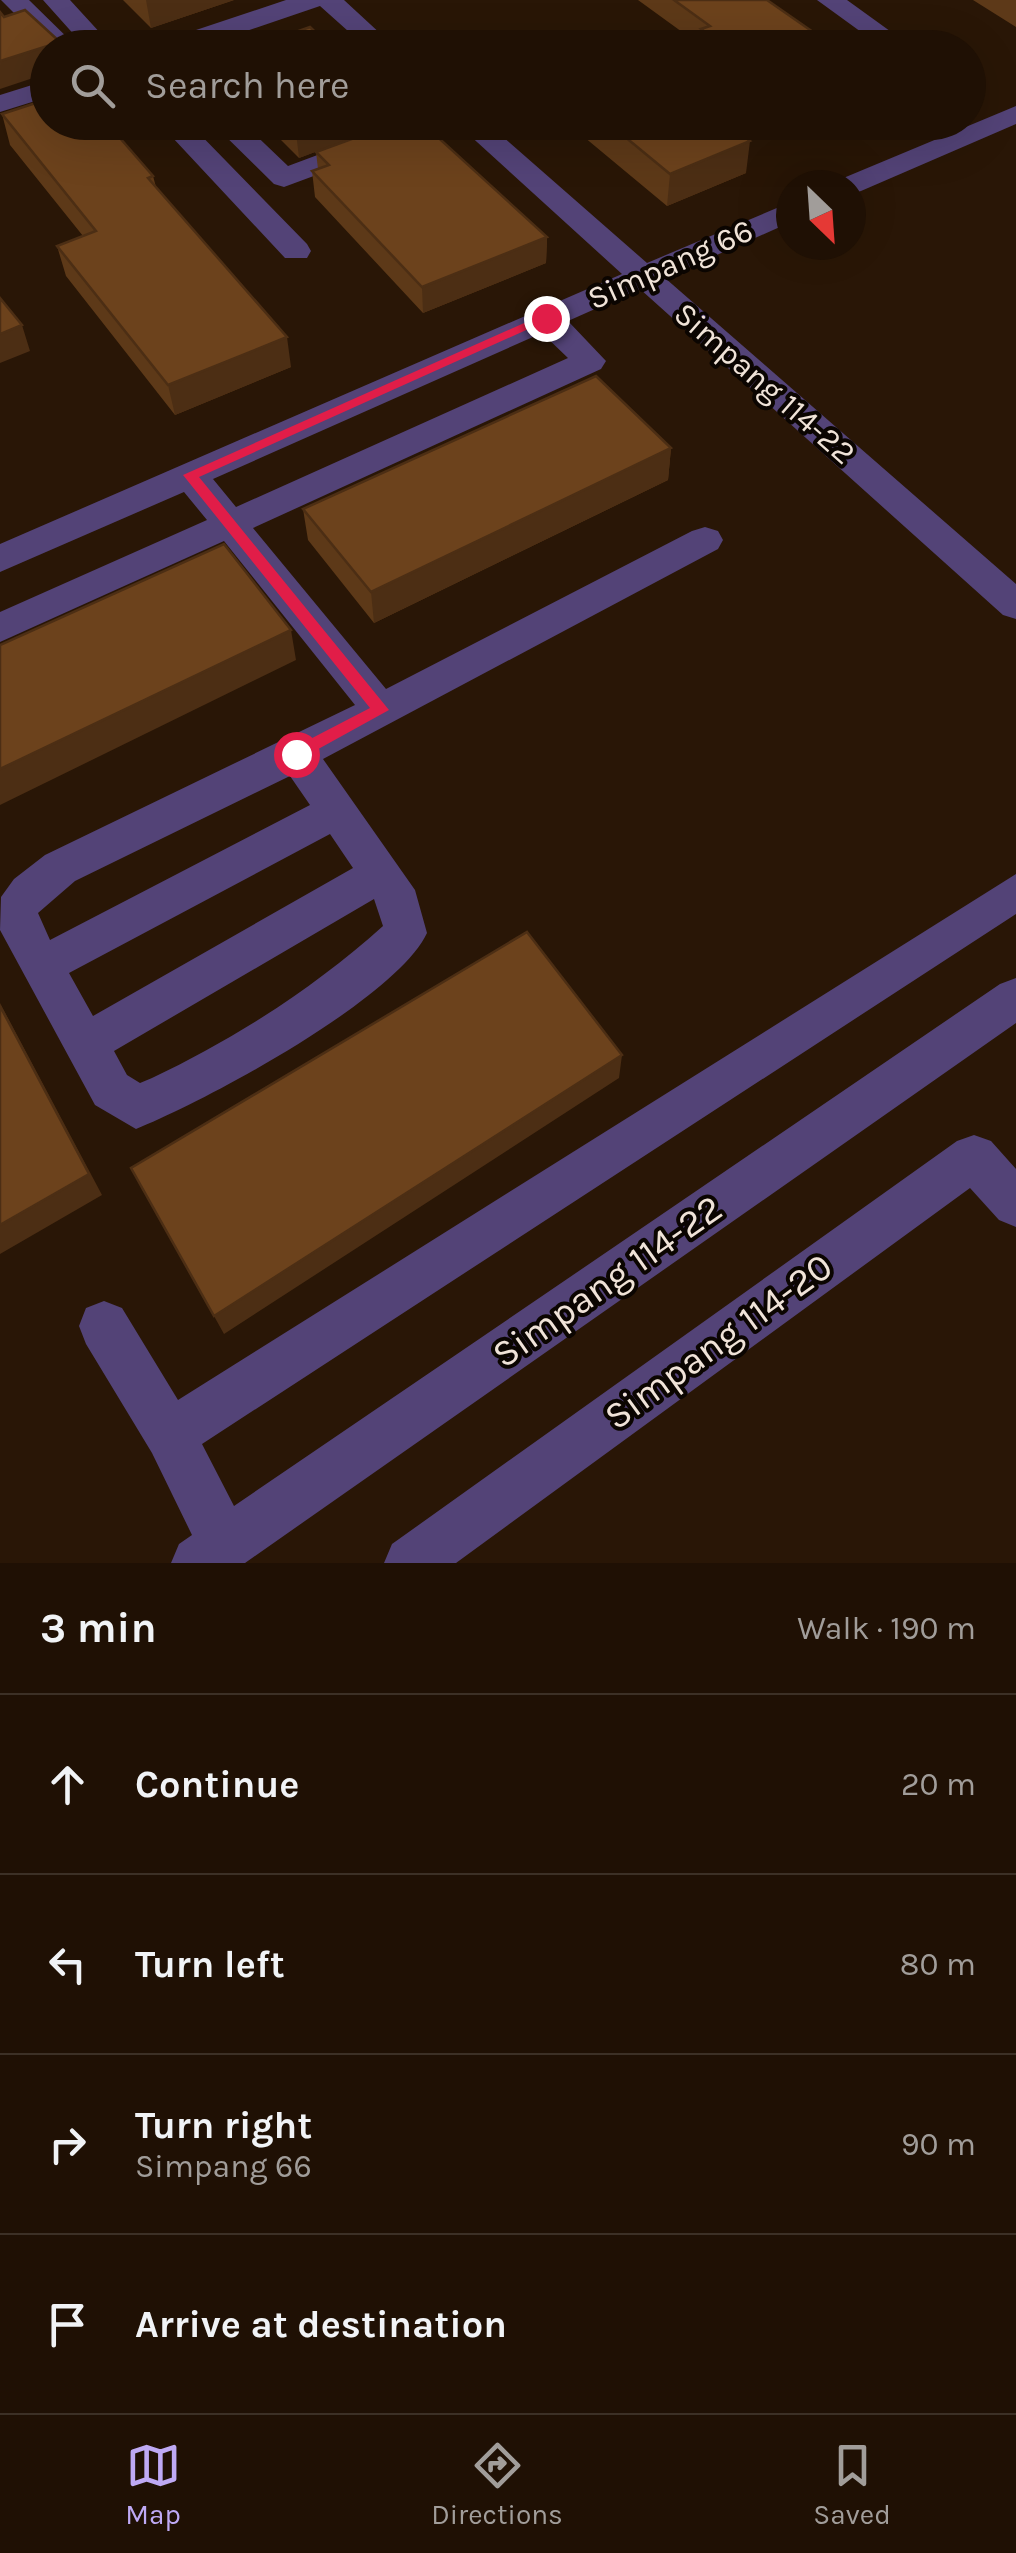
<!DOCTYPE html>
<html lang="en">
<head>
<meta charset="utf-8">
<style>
  :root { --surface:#1f1004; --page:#2c1e13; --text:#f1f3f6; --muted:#a19d9a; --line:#3c3026; --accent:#bea9f4 }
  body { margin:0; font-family:Karla,sans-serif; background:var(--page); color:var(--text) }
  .compass { position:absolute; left:776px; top:170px; width:90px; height:90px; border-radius:50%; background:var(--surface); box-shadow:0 10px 40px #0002; rotate:155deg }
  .stop { position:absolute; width:30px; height:30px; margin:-22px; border:8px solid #e11d48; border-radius:50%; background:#fff }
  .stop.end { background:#e11d48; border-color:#fff; box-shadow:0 2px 10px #0008 }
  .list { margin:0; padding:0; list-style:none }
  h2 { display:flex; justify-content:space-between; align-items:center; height:130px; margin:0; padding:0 40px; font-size:42px }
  h2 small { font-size:32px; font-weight:400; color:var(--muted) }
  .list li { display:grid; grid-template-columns:65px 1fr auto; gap:30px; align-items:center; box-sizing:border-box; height:180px; padding:0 40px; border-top:2px solid var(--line) }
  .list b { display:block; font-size:38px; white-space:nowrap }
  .list p { margin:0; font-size:32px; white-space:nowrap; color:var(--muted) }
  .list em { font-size:32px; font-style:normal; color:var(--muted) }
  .icon { flex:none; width:55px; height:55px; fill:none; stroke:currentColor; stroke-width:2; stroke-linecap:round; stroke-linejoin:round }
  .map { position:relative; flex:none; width:1016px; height:1563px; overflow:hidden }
  .search { position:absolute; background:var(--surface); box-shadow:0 10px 40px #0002; left:30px; right:30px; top:30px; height:110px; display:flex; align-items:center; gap:25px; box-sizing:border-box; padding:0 35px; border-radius:55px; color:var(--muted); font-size:38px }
  .sheet { height:850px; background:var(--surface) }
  nav { display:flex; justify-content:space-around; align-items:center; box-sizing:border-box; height:140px; border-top:2px solid var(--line); background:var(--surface); font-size:28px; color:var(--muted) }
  nav a { display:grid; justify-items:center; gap:5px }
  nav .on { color:var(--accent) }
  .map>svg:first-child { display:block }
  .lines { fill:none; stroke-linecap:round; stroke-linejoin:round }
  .minor { fill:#534377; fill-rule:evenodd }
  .wall { fill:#5d3918 }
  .shaded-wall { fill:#4c2e14 }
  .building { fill:#6c421c; stroke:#4c2e14; stroke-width:2.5 }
  .route { fill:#e11d48 }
  .labels { text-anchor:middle; stroke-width:8; stroke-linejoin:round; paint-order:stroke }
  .street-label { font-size:32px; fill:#f0e3d8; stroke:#0b0501 }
  .near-street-label { font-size:38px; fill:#f0e3d8; stroke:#0b0501 }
</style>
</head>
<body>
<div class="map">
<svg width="1016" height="1563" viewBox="0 0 1016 1563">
  <rect width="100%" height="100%" fill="#291606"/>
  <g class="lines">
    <path class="minor" d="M1,0H29L78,48H49Z
      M43,0H70L114,48H86Z
      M286,0H344L396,48H367L320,6L197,48H156L160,42Z
      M817,0H847L901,39L888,47L879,45Z
      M48,80V97L0,112V95Z
      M1016,106V124L861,191L851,194V185H836L841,179Z
      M158,122H188L307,244L311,251L307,258H285Z
      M211,122H242L288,166L390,128L386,122H416L423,131L419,137L284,187L274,184Z
      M455,122H486L647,263L791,202V222L665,278L1016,584V619L1003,615L640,289L568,321L606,361L601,369L253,528L386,689L692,531L705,527L718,531L723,540L718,549L323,759L415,890L427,933C396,999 206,1101 136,1129L95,1105L0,930L1,897L14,879L45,855L355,705L224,541L0,642V612L207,520L184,492L0,572V544L622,274ZM542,333L568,358L236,507L213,479ZM290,776L310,805L50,940L38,913L75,881ZM330,834L353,868L93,1016L69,973ZM374,899L383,926C314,988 236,1038 152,1078L140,1083L127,1075L114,1051Z
      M1016,874V914L202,1444L234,1506L1000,984L1016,978V1023L245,1563H171L179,1544L192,1535L152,1453L86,1344L79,1326L86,1308L104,1301L122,1308L178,1400Z
      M974,1135L991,1141L1016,1169V1227L999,1220L970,1188L456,1563H384L392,1544L957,1141Z"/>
  </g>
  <path class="wall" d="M123,0H234L151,28Z
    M638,0H767L836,48H699L700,45Z
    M973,0H1016V27Z
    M2,114L153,176L156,187L291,367L175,415L66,276L57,246L83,236L10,145Z
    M263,122H384V126L299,158Z
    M566,122H726L746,173L667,206Z
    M316,152L547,237L546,263L423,313L315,197L312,171L318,169Z
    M671,448L668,480L374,623L308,540L303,509Z"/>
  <path class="shaded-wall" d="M146,0H234L151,28Z
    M60,42L62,48H48V73L0,89V61Z
    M322,122H384V126L299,158L296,132Z
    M750,141L746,173L667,206L670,174Z
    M547,237L546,263L423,313L422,287Z
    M22,325L30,351L0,363V334Z
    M287,337L291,367L175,415L168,385Z
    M671,448L668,480L374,623L371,592Z
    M291,630L296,660L0,805V769Z
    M0,1003L102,1195L0,1254Z
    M622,1055L619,1078L224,1334L214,1316Z"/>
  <path class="building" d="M674,0H767L836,48H728L701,29L710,26Z
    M25,10L60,42L0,61V12L4,17Z
    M310,27L332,48H250Z
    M48,99V122H106L153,176L148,178L287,337L168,385L57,246L96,231L2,114Z
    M286,122H322L296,132Z
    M398,122H415L426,132L430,130L547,237L422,287L312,171L329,165L316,152Z
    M607,122H726L750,141L670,174Z
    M0,298L22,325L0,334Z
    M596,376L671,448L371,592L303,509Z
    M224,544L291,630L0,769V645Z
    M527,932L622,1055L214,1316L131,1168Z
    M0,1006L89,1174L0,1225Z"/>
  <path class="route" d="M542,315L553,318L199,477L389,710L302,758H291V749L370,708L183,475Z"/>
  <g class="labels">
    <g class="street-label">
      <text transform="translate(670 264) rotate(-24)" y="11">Simpang 66</text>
      <text transform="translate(765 383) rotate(41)" y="11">Simpang 114-22</text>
    </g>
    <g class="near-street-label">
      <text transform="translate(607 1281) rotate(-35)" y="13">Simpang 114-22</text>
      <text transform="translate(718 1341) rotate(-36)" y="13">Simpang 114-20</text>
    </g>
  </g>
</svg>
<svg class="compass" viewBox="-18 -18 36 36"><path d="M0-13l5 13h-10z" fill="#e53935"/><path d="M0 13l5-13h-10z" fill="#a19d9a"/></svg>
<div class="stop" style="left:296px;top:754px"></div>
<div class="stop end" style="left:546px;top:318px"></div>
<div class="search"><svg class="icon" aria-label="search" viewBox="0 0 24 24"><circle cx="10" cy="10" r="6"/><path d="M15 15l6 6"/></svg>Search here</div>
</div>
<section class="sheet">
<h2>3 min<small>Walk · 190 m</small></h2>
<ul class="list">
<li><svg class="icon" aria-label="ahead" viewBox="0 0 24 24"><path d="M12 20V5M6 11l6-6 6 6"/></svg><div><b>Continue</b></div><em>20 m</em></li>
<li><svg class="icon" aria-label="left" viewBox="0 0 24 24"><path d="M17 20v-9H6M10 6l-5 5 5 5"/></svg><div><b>Turn left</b></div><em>80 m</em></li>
<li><svg class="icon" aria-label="right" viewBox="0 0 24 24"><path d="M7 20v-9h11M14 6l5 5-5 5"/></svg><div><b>Turn right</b><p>Simpang 66</p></div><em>90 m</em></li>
<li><svg class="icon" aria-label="arrive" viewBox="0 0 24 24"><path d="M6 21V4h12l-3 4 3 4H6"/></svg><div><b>Arrive at destination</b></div></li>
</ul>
</section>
<nav>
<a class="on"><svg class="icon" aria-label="map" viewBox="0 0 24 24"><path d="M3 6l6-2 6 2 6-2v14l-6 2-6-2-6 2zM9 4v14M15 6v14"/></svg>Map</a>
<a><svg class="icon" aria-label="directions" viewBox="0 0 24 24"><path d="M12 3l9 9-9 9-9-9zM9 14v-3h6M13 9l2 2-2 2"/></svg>Directions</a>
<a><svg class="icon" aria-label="saved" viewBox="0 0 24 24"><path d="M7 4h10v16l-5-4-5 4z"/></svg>Saved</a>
</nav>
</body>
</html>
